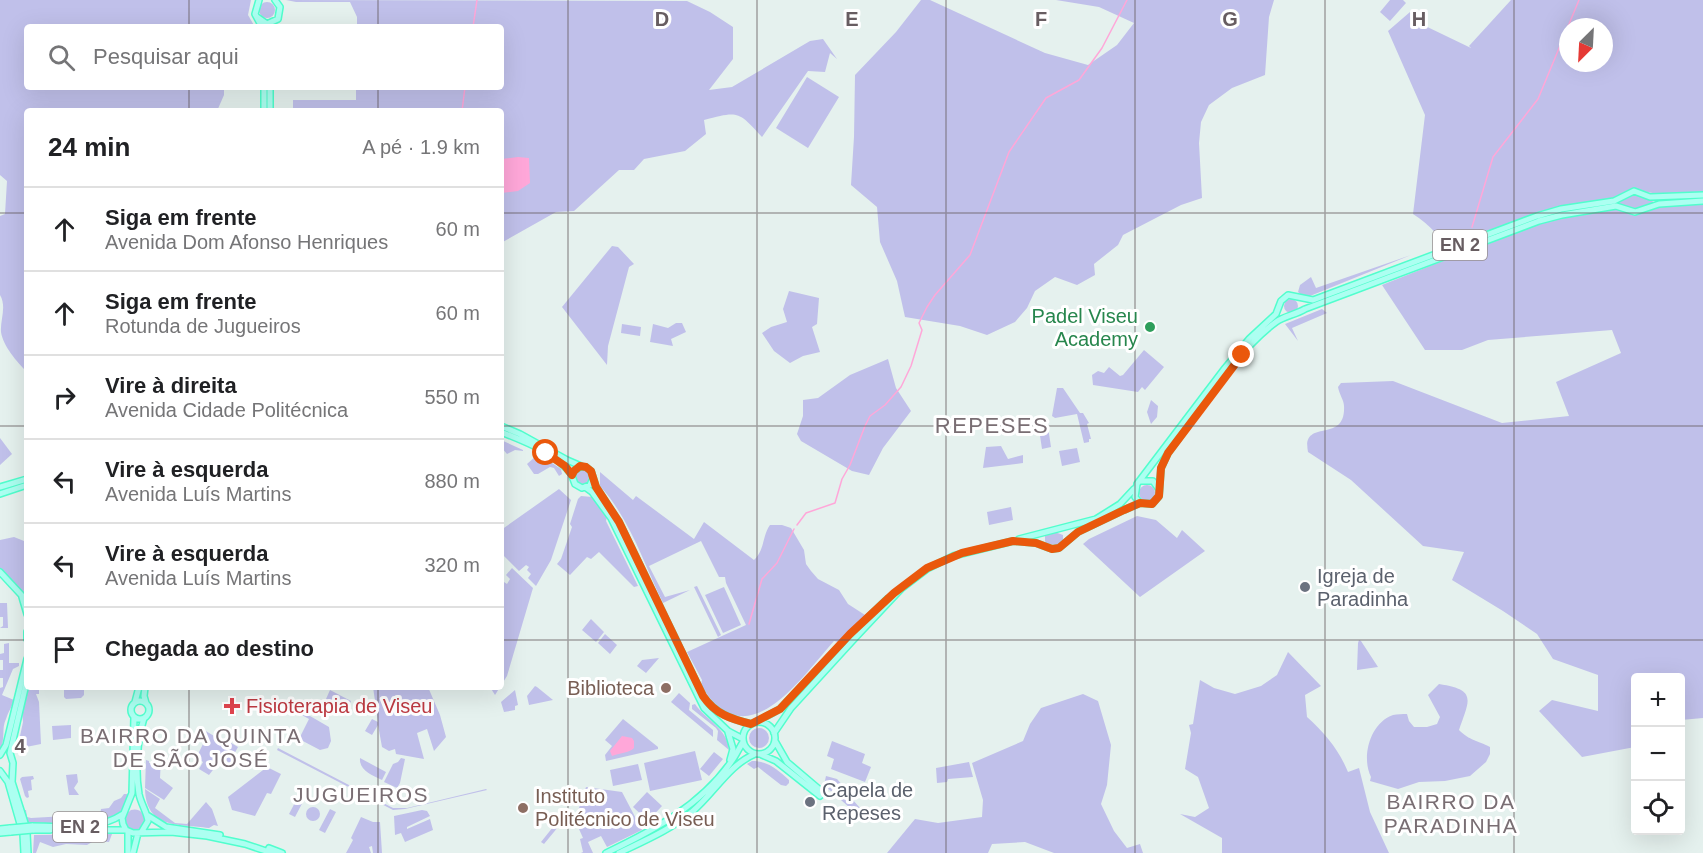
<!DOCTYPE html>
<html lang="pt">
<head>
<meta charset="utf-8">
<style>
  :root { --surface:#fff; --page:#f6f6f6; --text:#202124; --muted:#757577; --line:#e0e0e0 }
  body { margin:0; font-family:Helvetica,sans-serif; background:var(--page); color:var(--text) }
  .controls { position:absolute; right:18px; bottom:18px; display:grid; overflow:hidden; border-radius:6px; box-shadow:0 6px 24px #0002 }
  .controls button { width:54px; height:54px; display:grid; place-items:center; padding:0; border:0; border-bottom:2px solid var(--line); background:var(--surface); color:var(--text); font:30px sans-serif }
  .compass { position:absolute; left:1559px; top:18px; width:54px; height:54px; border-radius:50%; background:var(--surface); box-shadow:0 6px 24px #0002; rotate:204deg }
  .stop { position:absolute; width:18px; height:18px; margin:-14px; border:4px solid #ea580c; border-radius:50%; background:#fff }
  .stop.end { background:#ea580c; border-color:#fff; box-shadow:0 2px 6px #0008 }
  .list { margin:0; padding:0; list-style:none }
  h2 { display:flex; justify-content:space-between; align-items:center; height:78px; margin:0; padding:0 24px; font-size:26px }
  h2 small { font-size:20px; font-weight:400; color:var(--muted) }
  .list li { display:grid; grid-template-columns:39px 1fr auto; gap:18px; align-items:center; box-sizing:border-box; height:84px; padding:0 24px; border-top:2px solid var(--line) }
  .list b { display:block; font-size:22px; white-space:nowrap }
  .list p { margin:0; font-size:20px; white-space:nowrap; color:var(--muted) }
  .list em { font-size:20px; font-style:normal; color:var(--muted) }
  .icon { flex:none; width:33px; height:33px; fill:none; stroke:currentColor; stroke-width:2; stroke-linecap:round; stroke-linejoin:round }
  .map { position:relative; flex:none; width:1703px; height:853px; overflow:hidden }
  .search { position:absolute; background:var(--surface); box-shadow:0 6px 24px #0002; left:24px; top:24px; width:480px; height:66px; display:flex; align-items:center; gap:15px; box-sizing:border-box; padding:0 21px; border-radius:6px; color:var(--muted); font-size:22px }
  .panel { position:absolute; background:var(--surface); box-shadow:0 6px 24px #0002; left:24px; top:108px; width:480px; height:582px; border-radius:6px }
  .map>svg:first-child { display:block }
  .green { fill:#c0c0ea; fill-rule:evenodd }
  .water { fill:#ffa7d9 }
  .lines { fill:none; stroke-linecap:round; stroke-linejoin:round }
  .stream { stroke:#ffa7d9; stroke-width:1.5 }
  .major-casing { stroke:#51fecd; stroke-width:8 }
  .major { stroke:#acfff1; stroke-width:5 }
  .major-bridge-casing { stroke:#51fecd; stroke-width:8; stroke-linecap:butt }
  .major-bridge { stroke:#acfff1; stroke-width:5 }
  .route { stroke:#ea580c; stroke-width:8 }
  .grid { fill:none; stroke:#675d61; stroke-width:1.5; stroke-opacity:0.55 }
  .leisure-dot { fill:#2e9e5b; stroke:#fff; stroke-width:2 }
  .worship-dot { fill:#6b7280; stroke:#fff; stroke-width:2 }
  .education-dot { fill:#8d6e63; stroke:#fff; stroke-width:2 }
  .health-dot { fill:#e0444e; stroke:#fff; stroke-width:2 }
  .labels { text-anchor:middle; stroke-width:6; stroke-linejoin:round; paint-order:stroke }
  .shield { fill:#fff; stroke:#958e90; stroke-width:1.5 }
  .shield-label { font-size:18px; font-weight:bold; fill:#675d61 }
  .leisure-label { font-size:20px; fill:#27864d; stroke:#fff; text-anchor:end }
  .worship-label { font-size:20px; fill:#5b616d; stroke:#fff; text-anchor:start }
  .education-label { font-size:20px; fill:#785e54; stroke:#fff; text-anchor:end }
  .health-label { font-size:20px; fill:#be3a42; stroke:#fff; text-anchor:start }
  .neighbourhood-label { font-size:21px; letter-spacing:1.5px; fill:#796e73; stroke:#fff }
  .quarter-label { font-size:22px; letter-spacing:1.5px; fill:#796e73; stroke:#fff }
  .grid-label { font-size:20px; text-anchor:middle; font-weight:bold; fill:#675d61; stroke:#fff; stroke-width:6; stroke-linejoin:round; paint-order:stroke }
</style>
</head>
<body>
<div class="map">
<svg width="1703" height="853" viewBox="0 0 1703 853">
  <rect width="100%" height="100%" fill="#e5f1ee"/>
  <path class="green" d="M0,0H251L248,15L255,27H27V87H224V95L217,111H27V372C17,362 3,346 1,332C0,320 7,307 0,295V216L5,214L7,181L0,175Z
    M286,0L687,1L710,12L733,27V59L709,90L732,87L810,41L823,39L837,59L830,53L825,72L808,71L762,137C738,111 739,111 704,120L706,134L685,151L644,159L634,170H619L574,211L556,212L501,243V111H293V100H356V87H501V27H357V17L350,2H296Z
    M921,0H930L1045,53L1088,65L1117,45L1134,23L1099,7L1056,0H1274L1269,17L1265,75L1232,88L1209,105L1201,122L1199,143L1202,198L1181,205L1123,235L1118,245L1094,264L1095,275L1077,285L1055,277L1035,291L1027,308L1015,322L987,335L960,326L905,317L897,281L880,242L877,207L851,185L854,137L855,75L896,32Z
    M1390,0H1403L1406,3L1390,21L1380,12Z
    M1511,0H1703V194H1657L1638,190L1656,204L1703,202V718L1681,720L1680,678H1636L1635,747L1582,757L1539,711L1552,700L1598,711V675L1553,659L1537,634L1503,611L1452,580L1464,552L1423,546L1351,480L1308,452C1301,417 1346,445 1344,406C1344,400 1339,394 1338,387L1341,383L1393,381L1502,423L1569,416L1556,382L1621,353L1612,330L1488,340L1462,350H1425L1382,285L1450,258C1443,238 1431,226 1413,214L1425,115L1388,31L1410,12L1417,22L1471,48L1469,46ZM1568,27H1604V63H1568Z
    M259 10a8 8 0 1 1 16 0a8 8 0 1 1-16 0Z
    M807,77L839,97L808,148L776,128Z
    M612,246L618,247L634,264L629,267L608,346L607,365L562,307Z
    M1411,255L1310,296L1304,297L1298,292L1300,285L1311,277L1316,288Z
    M789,291L819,298L817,324L812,327L820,352L803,356L790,363L774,351L762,333L771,327L787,322L783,309Z
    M1284 306a7 7 0 1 1 14 0a7 7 0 1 1-14 0Z
    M1322,309L1327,313L1292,328L1298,341L1285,324Z
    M676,323H682L686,332L671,339L673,346L650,342L653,324L668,328Z
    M622,324L641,327L640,336L621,333Z
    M1144,350L1164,367L1145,390L1142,387L1138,392L1093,385L1092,375L1098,371L1104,373L1109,367L1120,376L1123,375Z
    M888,359L896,388L911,411L883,448L869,475L852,471L801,441L797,434L803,416V400L818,398L850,375Z
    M1057,388H1063L1080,413H1083L1089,423L1087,424L1091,439H1089V442L1084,443L1077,414L1055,418L1052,416Z
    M1151,400L1158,406L1157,417L1151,424L1147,412Z
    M1048,427L1051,447L1042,449L1039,429Z
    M0,438L12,454L0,465Z
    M501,440L523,450V451L515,450L507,454L501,447Z
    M1001,446L1008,459L1023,455V463L983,468L986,447Z
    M1077,448L1080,462L1062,466L1059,451Z
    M536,456L542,460L546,459L561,469L562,474L559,476L554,468L550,467L538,474H534L527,464Z
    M575 477a7 7 0 1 1 14 0a7 7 0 1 1-14 0Z
    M600,472L633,500L636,496L694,539L704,522L754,560C765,550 762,536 770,525H782L791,528L804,550L806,564L811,571L818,579L839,590L848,604L865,615L838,642L834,641C800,679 746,761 701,685L702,680L687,652L746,625L726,583L725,577H719L701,541L649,566L665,597L690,590L663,603C644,564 630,519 600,486Z
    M1139 493a8 8 0 1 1 16 0a8 8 0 1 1-16 0Z
    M559,489L571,500L551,560L536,586L528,578L531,574L527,570L529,567L526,565L519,571L501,553L503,546L501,544V530Z
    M581,496L592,497L607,517L606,521L638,586L634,587L599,552L591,559L587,557L570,575L557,564L561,559L572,527L570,524L578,499Z
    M1011,507L1013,520L989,525L987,512Z
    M1137,516L1156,520L1177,538L1182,530L1205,551L1140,597L1083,544L1089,539Z
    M1055,532L1063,535V542L1058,545L1047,544L1045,541V536Z
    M14,537L24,541L26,548L27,596L0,569V540Z
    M512,568L533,588L507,676L495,695L490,687H501V580L507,584L510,579L506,575Z
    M697,586L721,635L718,637L694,587Z
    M724,587L741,625L723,633L705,595Z
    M0,603H7L8,628H0L3,626V617H0Z
    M591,619L604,632L596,642L582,630Z
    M605,634L617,645L610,654L598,643Z
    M1359,640L1361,641L1378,667L1357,670L1358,643Z
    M9,643V663H19V666L13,669L2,695L14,700C12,707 8,712 6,719C1,729 6,739 0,749V688L3,687V678H0V670H3V660H0V654L4,653V644Z
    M1288,652L1321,686L1305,695L1307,717C1325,733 1339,750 1348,772L1359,768L1370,812L1389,853H1222V838L1180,814L1195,817L1209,808L1198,777L1185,769L1191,733L1189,725L1193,724L1200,680L1214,688L1235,694L1261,686L1277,675Z
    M659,658L646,673L637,666L642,660Z
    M1439,684C1478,690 1469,700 1459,730C1470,741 1477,740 1490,747V754L1486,762L1470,776L1445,781L1419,782L1398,789L1370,781L1371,777C1361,757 1370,723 1393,715C1397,714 1403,714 1407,714L1409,721L1414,727H1427L1437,724L1440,717L1428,695Z
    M535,686L537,687L553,700L529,705L527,696Z
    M29,687H39V694H36L39,702L41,744L26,747L22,744L23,739L20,736L23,722L22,712Z
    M64,687H84V695L81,698L66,699L64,697Z
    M373,687H428L440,715L446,737L434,751L427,729L417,733L424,759L396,754L395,749L389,751L382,747L378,725L372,735L365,731L372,719L378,722Z
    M330,690L351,701L347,710L326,699Z
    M515,690L518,705L515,706V710L504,712L501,702Z
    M679,693L690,703L689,710L713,730V737L671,702Z
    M1083,694L1098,701L1111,745L1107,785L1101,804L1114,831L1127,848L1140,844L1143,853H1054L1025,842L992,844L988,853H887L915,819L938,823L982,817L983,800L972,763L1023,741L1030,724L1041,708Z
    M305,703L310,716L329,727L331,741L328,748L320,750L299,739L309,719L300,714L302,711L301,710Z
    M695,704C706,720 728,729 729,750L717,740L718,731L716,728L692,709V705Z
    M623,719L658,747V749L606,761L605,755L612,746L605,740Z
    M52,726L71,725V738L53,740Z
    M749 738a10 10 0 1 1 20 0a10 10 0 1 1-20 0Z
    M204,730L226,743L228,741L238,747L232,758L238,762L232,766L223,757L209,775L199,769L203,762L194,756L196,753L198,754L204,742L199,738Z
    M832,741L865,754L862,763L871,767L865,782L831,769L834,759L827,756Z
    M278,748L393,808H407L486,789L487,790L405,809L393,810L277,750Z
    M695,751L702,780L650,791L644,763Z
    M714,752L723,759L709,776L700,769Z
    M360,758L386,772L382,780C371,775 359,770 360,758Z
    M401,758L405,759L400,783L397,788L384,782L393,764L398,762Z
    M158,759H161L160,778L173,788L164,800L145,788L146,760L149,761V763L158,764Z
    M752,761C768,761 778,770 789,780V783L786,786L781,785L758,767L754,769L747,764Z
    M969,762L973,777L948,779L947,782L937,783L936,768Z
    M638,764L642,780L613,786L610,770Z
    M267,767L281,774L271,794L267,793L255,816L232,810L228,797Z
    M77,774L78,782L74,788L79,795H69L66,775Z
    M33,776L34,779L31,780L32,790L28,791L29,797L27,798L25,796L20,779L22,777Z
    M826,776L837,779L845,788H842L861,809L858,810L861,814L850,808L824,785Z
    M586,787L622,792L642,830L607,847L601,836L588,842L593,853H581L583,852L580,839L583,838L575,820Z
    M145,789L160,799L155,808L175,823L187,824L206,802L212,809L218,826L214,825L209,828C179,824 146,829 145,789Z
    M647,792L662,806L648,821L633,807Z
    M300,793L306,796L295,817L289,814Z
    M124,794H127C129,835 52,821 27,823L23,810H26L27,817L31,818L83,815L84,819L95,818L100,815L101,809L109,808L114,801L121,798Z
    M306 814a7 7 0 1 1 14 0a7 7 0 1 1-14 0Z
    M330,809L336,812L325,833L319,830Z
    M131,810C139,808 143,812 146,820C141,829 134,835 126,825L125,815Z
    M422,810L427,811L430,816L407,827V829L430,819L433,830L405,842L401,833L395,835L394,816Z
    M565,812L568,815L544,844L541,842Z
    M361,817L373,822H380L382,853H373L372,846L369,847L371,853H346L353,840L351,838Z
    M112,834L109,842L94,841L87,845L66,844L53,847L40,842L36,853H33L34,835Z"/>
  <path class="water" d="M518,157L529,158L530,183L518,191L501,193V159Z
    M622,736L632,738L634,741V748C629,753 619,753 612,756L610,751Z"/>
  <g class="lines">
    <path class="stream" d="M473,27L477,0
      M462,111L465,87
      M1472,227L1493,157L1538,99L1579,0
      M797,525L806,513L835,503L842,479L850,465L865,426L870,416L885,405L901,387L911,366L922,330L919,323L927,307L935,295L970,255L1009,152L1046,98L1079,80L1102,48L1127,0
      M749,624L762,579L777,563L794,529"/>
    <defs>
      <path id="major" d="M259,0L255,14L262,27
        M257,17L267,24L278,19L280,7L275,0
        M264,111V87
        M270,111V87
        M501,426L520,434L567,460L581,466
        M501,432C526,442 556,453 572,475
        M593,478L590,485L582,488L575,484L572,476L574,471L580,467H586L591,471L596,487L619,522L703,696C716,714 731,719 751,724
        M1141,481H1153L1158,488
        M0,487L27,479
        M585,487L592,492L611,518L704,708L728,731L743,739
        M0,494L27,485
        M1140,503L1135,497L1137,484L1225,368L1249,339L1276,314L1281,301L1288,295L1313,300L1537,216L1561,209L1614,201L1634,191L1650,197L1703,195
        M1019,539L1096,519L1120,504L1134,489
        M0,572L27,601
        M22,597L27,614
        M27,632V639
        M145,687L144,696L146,703
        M131 710a9 9 0 1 1 18 0a9 9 0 1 1-18 0Z
        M135,702L139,687
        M134,717L132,793L122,818L123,824L126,830L133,833L171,832L207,836L245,844L272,853
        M743 738a16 16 0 1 1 32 0a16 16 0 1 1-32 0Z
        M756,722L780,709L850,635L887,599
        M728,732L733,749L730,760
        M774,733L791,708L855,638L902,588L927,569L953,556L1013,541L1036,543L1052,549L1059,548L1078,532L1124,510L1140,503L1152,504L1159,496L1161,468L1168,453C1198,413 1236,351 1276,322C1284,316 1295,315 1305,309L1539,221L1562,215L1616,206L1635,212L1659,204L1703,201
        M775,741L787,762L820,790
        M0,755L6,745L27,659
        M762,755L776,761L820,796
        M0,771L8,782L20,824
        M147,815L166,827L220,835
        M25,823L12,782L13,763L10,753L27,680
        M32,826C63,826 96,832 123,814
        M0,829L10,828
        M33,830H50
        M86,830H126
        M128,831V853
        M142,831L148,821C147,812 141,804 139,794C135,771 137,741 144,718
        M0,833L11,832
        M27,833L28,853
        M23,834L24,853
        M269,848L282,853
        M133,853L138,833
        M606,853C654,830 700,806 731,762C736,756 739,748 743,742
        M619,853C644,841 672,829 693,811C714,793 730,764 755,754"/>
    </defs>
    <use href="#major" class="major-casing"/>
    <use href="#major" class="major"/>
    <defs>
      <path id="major-bridge" d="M10,828L32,826
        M11,832L33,830"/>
    </defs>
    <use href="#major-bridge" class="major-bridge-casing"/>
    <use href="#major-bridge" class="major-bridge"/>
  </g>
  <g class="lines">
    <path class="route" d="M546,453L565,466L572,475L574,471L580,466L586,467L591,471L596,487L619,522L703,696C715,714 731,719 751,724L780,709L850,634L894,593L927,568L962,553L1013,541L1036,543L1052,549L1059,548L1078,532L1124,510L1140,503L1152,504L1159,496L1161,468L1168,453L1242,355"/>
  </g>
  <path class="grid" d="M189,0V27M378,0V27M568,0V853M757,0V853M946,0V853M1135,0V853M1325,0V853M1514,0V853M189,87V111M378,87V111M0,213H27M501,213H1703M0,426H27M501,426H1703M0,640H27M501,640H1703M189,687V853M378,687V853"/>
  <circle class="leisure-dot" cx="1150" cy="327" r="6"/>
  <g class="worship-dot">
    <circle cx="1305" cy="587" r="6"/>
    <circle cx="810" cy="802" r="6"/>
  </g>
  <g class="education-dot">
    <circle cx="666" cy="688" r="6"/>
    <circle cx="523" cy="808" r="6"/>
  </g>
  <path class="health-dot" d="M229 697h6v6h6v6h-6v6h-6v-6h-6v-6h6z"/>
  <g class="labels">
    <g class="shield">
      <rect x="1433" y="230" width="54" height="30" rx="4.5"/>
      <rect x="53" y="812" width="54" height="30" rx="4.5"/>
    </g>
    <g class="shield-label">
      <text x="1460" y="251">EN 2</text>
      <text x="80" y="833">EN 2</text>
    </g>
    <g class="leisure-label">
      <text x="1138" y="323">Padel Viseu<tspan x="1138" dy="23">Academy</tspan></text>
    </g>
    <g class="worship-label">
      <text x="1317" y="583">Igreja de<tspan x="1317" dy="23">Paradinha</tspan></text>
      <text x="822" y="797">Capela de<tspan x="822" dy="23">Repeses</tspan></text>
    </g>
    <g class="education-label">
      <text x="654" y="695">Biblioteca</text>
      <text x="535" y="803" text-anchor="start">Instituto<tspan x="535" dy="23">Politécnico de Viseu</tspan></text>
    </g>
    <g class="health-label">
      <text x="246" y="713">Fisioterapia de Viseu</text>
    </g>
    <g class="neighbourhood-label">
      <text x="191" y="743">BAIRRO DA QUINTA<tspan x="191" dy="24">DE SÃO JOSÉ</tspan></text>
      <text x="361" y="802">JUGUEIROS</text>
      <text x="1451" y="809">BAIRRO DA<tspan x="1451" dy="24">PARADINHA</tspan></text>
    </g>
    <g class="quarter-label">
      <text x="992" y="433">REPESES</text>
    </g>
  </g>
  <g class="grid-label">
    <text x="662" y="26">D</text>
    <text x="852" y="26">E</text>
    <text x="1041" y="26">F</text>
    <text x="1230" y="26">G</text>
    <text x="1419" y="26">H</text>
    <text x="20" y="753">4</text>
  </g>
</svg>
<div class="controls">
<button>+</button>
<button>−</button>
<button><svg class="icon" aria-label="locate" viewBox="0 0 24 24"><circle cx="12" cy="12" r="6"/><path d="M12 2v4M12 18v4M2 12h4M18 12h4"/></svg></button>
</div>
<svg class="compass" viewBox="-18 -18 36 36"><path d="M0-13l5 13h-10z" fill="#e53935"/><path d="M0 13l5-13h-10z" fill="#757577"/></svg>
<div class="stop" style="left:546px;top:453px"></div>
<div class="stop end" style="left:1242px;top:355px"></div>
<div class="search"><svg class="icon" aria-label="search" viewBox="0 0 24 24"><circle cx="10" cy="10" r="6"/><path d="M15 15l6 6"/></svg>Pesquisar aqui</div>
<section class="panel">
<h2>24 min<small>A pé · 1.9 km</small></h2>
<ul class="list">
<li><svg class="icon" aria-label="ahead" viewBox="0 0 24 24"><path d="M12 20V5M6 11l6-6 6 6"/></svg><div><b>Siga em frente</b><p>Avenida Dom Afonso Henriques</p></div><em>60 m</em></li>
<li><svg class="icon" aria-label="ahead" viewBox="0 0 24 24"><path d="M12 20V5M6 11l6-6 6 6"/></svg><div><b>Siga em frente</b><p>Rotunda de Jugueiros</p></div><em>60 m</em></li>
<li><svg class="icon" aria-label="right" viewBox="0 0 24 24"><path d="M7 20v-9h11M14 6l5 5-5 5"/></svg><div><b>Vire à direita</b><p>Avenida Cidade Politécnica</p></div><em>550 m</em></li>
<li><svg class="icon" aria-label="left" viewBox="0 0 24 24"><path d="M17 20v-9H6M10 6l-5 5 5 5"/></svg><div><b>Vire à esquerda</b><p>Avenida Luís Martins</p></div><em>880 m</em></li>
<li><svg class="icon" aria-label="left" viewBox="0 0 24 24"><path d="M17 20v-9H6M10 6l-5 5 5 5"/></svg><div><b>Vire à esquerda</b><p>Avenida Luís Martins</p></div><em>320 m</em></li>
<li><svg class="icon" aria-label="arrive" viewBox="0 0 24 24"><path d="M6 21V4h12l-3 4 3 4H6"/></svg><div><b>Chegada ao destino</b></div></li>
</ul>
</section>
</div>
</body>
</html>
